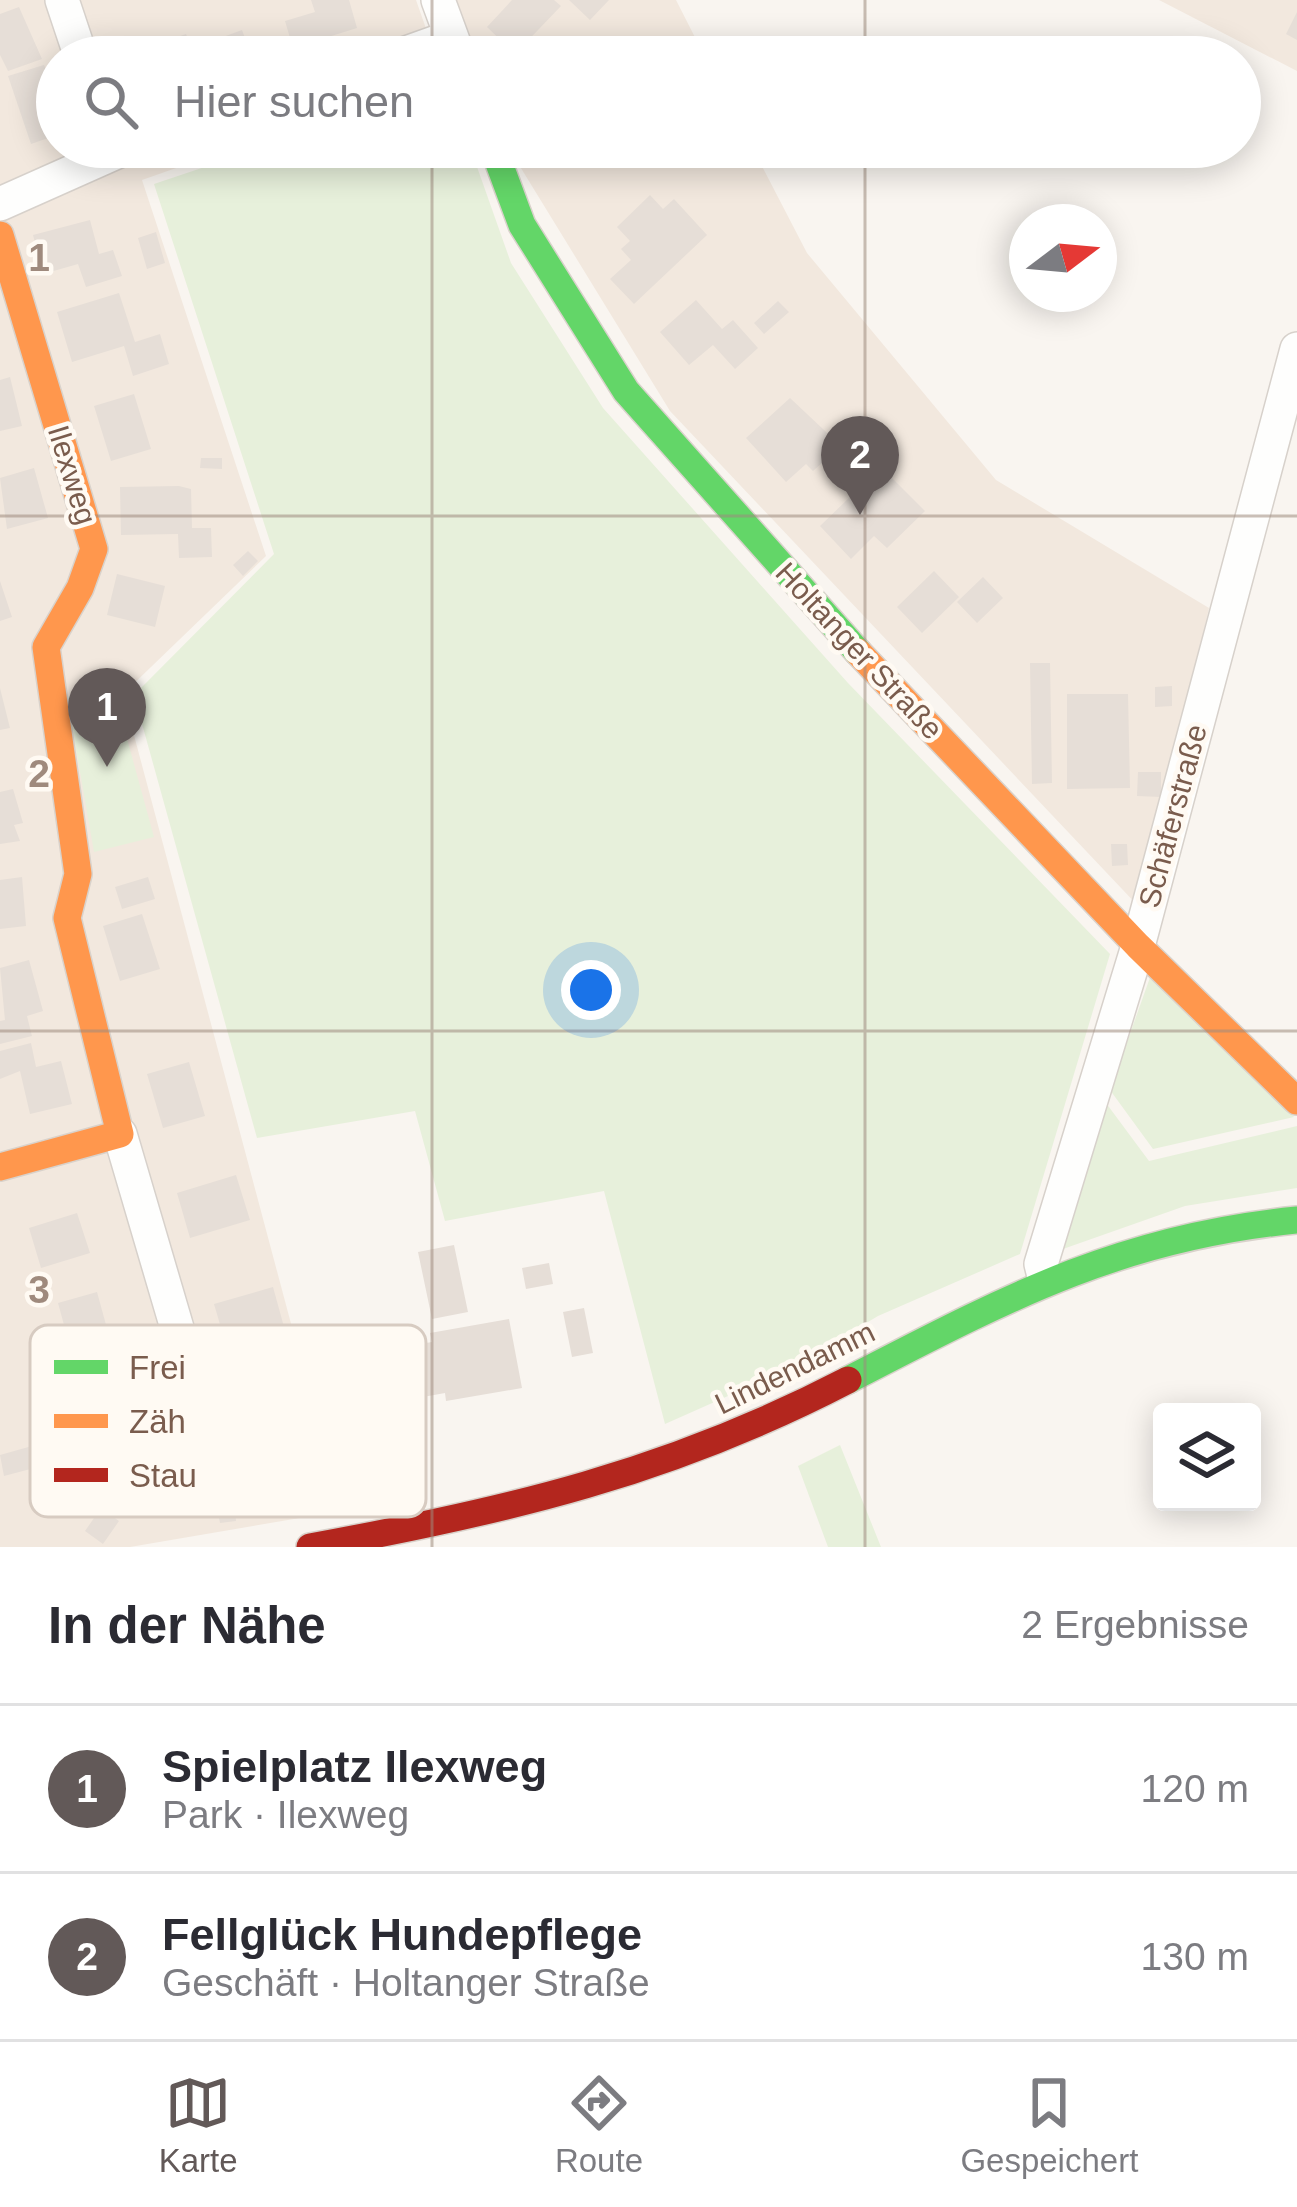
<!DOCTYPE html>
<html lang="de">
<head>
<meta charset="utf-8">
<style>
  :root { --surface:#fff; --page:#f2f2f3; --text:#2b2b33; --muted:#7c7c81; --line:#e1e1e2; --accent:#625958 }
  body { margin:0; font-family:Helvetica,sans-serif; background:var(--page); color:var(--text) }
  .controls { position:absolute; right:36px; bottom:36px; display:grid; overflow:hidden; border-radius:12px; box-shadow:0 6px 30px #0003 }
  .controls button { width:108px; height:108px; display:grid; place-items:center; padding:0; border:0; border-bottom:3px solid var(--line); background:var(--surface); color:var(--text); font:60px sans-serif }
  .compass { position:absolute; left:1009px; top:204px; width:108px; height:108px; border-radius:50%; background:var(--surface); box-shadow:0 6px 30px #0003; rotate:74deg }
  .you { position:absolute; left:591px; top:990px; width:42px; height:42px; margin:-30px; border:9px solid #fff; border-radius:50%; background:#1a73e8; box-shadow:0 0 0 18px #1a73e833 }
  .badge { display:grid; place-items:center; width:78px; height:78px; border-radius:50%; background:var(--accent); color:#fff; font-size:39px; font-weight:700 }
  .pin { position:absolute; translate:-50% -99px; filter:drop-shadow(0 3px 6px #0008) }
  .pin::after { content:''; position:absolute; top:63px; width:42px; height:36px; background:inherit; clip-path:polygon(0 0,100% 0,50% 100%) }
  .list { margin:0; padding:0; list-style:none }
  h2 { display:flex; justify-content:space-between; align-items:center; height:156px; margin:0; padding:0 48px; font-size:51px }
  h2 small { font-size:39px; font-weight:400; color:var(--muted) }
  .list li { display:grid; grid-template-columns:78px 1fr auto; gap:36px; align-items:center; box-sizing:border-box; height:168px; padding:0 48px; border-top:3px solid var(--line) }
  .list b { display:block; font-size:45px; white-space:nowrap }
  .list p { margin:0; font-size:39px; white-space:nowrap; color:var(--muted) }
  .list em { font-size:39px; font-style:normal; color:var(--muted) }
  .icon { flex:none; width:66px; height:66px; fill:none; stroke:currentColor; stroke-width:2; stroke-linecap:round; stroke-linejoin:round }
  .map { position:relative; flex:none; width:1297px; height:1547px; overflow:hidden }
  .search { position:absolute; background:var(--surface); box-shadow:0 6px 30px #0003; left:36px; right:36px; top:36px; height:132px; display:flex; align-items:center; gap:30px; box-sizing:border-box; padding:0 42px; border-radius:66px; color:var(--muted); font-size:45px }
  .sheet { height:492px; background:var(--surface) }
  nav { display:flex; justify-content:space-around; align-items:center; box-sizing:border-box; height:168px; border-top:3px solid var(--line); background:var(--surface); font-size:33px; color:var(--muted) }
  nav a { display:grid; justify-items:center; gap:6px }
  nav .on { color:var(--accent) }
  .map>svg:first-child { display:block }
  .residential { fill:#f2e8de }
  .green { fill:#e7f0db }
  .building { fill:#e6ded7 }
  .lines { fill:none; stroke-linecap:round; stroke-linejoin:round }
  .street-casing { stroke:#d7d1cb; stroke-width:36 }
  .fast-casing { stroke:#d9d2cb; stroke-width:30 }
  .slow-casing { stroke:#d9d2cb; stroke-width:30 }
  .jam-casing { stroke:#d9d2cb; stroke-width:30 }
  .street { stroke:#fefefd; stroke-width:33 }
  .fast { stroke:#63d668; stroke-width:27 }
  .slow { stroke:#ff974d; stroke-width:27 }
  .jam { stroke:#b3261e; stroke-width:27 }
  .grid { fill:none; stroke:#9f8a7d; stroke-width:3; stroke-opacity:0.55 }
  .labels { text-anchor:middle; stroke-width:9; stroke-linejoin:round; paint-order:stroke }
  .street-label { font-size:30px; fill:#7a5c4d; stroke:#fffaf3 }
  .key { fill:#fffaf3; stroke:#d7cbc1; stroke-width:3 }
  .key-label { font-size:33px; fill:#7a5c4d }
  .grid-label { font-size:39px; text-anchor:middle; font-weight:bold; fill:#9f8a7d; stroke:#fffaf3; stroke-width:9; stroke-linejoin:round; paint-order:stroke }
</style>
</head>
<body>
<div class="map">
<svg width="1297" height="1547" viewBox="0 0 1297 1547">
  <rect width="100%" height="100%" fill="#f9f5f0"/>
  <path class="residential" d="M0,0H416L436,57H57V147H236L142,180L266,556L123,694L341,1511L130,1547H0Z
    M452,0H676L705,57H473Z
    M1159,0H1297V71Z
    M508,147H752L807,253L996,480L1209,608L1140,908L670,411Z"/>
  <path class="green" d="M264,147H470L511,263L603,408L848,683L1110,954L1020,1254L878,1316L789,1369L665,1424L604,1191L445,1221L415,1111L257,1138L134,695L274,554L154,184Z
    M112,684L154,837L94,852L67,697Z
    M1153,969L1294,1117L1153,1149L1110,1090Z
    M1106,1103L1149,1161L1297,1126V1188L1185,1206L1063,1249Z
    M840,1445L881,1547H828L798,1466Z"/>
  <path class="building" d="M311,0H349L357,28L293,48L285,21L315,12Z
    M512,0H554L561,6L515,54L487,27Z
    M569,0H609L590,20Z
    M19,7L42,59L8,71L0,55V14Z
    M1297,12V40L1286,34Z
    M242,30L252,57H230L223,37Z
    M186,34L195,57H123V56Z
    M44,65L57,93V135L31,144L8,76Z
    M650,195L663,209L674,199L707,235L634,304L610,279L631,260L621,249L630,241L617,227Z
    M90,220L99,254L113,250L122,276L86,287L78,264L43,274L33,235Z
    M156,232L165,263L147,269L138,238Z
    M119,293L135,342L160,334L169,364L133,376L124,346L72,362L57,312Z
    M696,300L722,329L733,320L758,348L735,369L713,345L689,365L660,332Z
    M778,301L789,312L764,334L754,323Z
    M10,377L22,426L0,431V380Z
    M134,394L151,449L111,461L94,406Z
    M790,398L841,446L813,471L806,464L786,482L746,438Z
    M201,458H222V469L200,468Z
    M881,467L925,511L887,548L874,536L851,559L820,526Z
    M34,468L48,518L7,529L0,478Z
    M179,486L191,489L192,528H211L212,557L179,558L178,534L121,535L120,487Z
    M248,551L258,561L243,576L233,565Z
    M934,571L959,597L922,633L897,607Z
    M117,574L165,586L155,627L107,615Z
    M983,577L1003,598L977,623L957,602Z
    M0,581L12,617L0,621Z
    M1030,663H1050L1052,783L1032,784Z
    M1172,686V706L1155,707V687Z
    M0,688L10,728L0,730Z
    M1067,694H1128L1130,788L1067,789Z
    M1138,772H1161V797L1137,796Z
    M13,789L23,823L14,825L20,841L0,844V792Z
    M1111,844H1127L1128,865L1112,866Z
    M22,877L26,926L0,929V880Z
    M148,877L155,899L122,909L115,887Z
    M142,914L160,969L120,981L103,926Z
    M29,960L43,1011L27,1016L32,1036L0,1044V1021L5,1020L0,968Z
    M31,1043L36,1067L61,1061L72,1104L30,1114L20,1071L0,1079V1051Z
    M189,1062L205,1116L163,1128L147,1074Z
    M236,1175L250,1220L190,1238L177,1193Z
    M77,1213L90,1253L41,1268L29,1228Z
    M454,1245L468,1312L432,1319L418,1252Z
    M549,1263L553,1284L526,1289L522,1268Z
    M273,1287L289,1345L231,1362L214,1304Z
    M97,1292L114,1354L75,1365L58,1303Z
    M584,1308L593,1353L572,1357L563,1312Z
    M509,1319L522,1388L446,1401L445,1393L395,1402L385,1350L432,1342L430,1333Z
    M32,1446L38,1467L4,1476L0,1455Z
    M101,1508L119,1521L103,1544L85,1531Z
    M235,1510L236,1521L220,1523L218,1513Z"/>
  <g class="lines">
    <defs>
      <path id="street" d="M62,0L81,57
        M438,0L459,57
        M395,57L451,37
        M0,204L128,147
        M120,1134L182,1345
        M1045,1280L1041,1264L1138,946L1297,349"/>
      <path id="fast" d="M493,147L522,225L626,391L858,652
        M848,1380C1003,1300 1119,1237 1297,1220"/>
      <path id="slow" d="M0,235L94,549L80,588L46,647L78,874L67,918L120,1134L0,1167
        M858,652L1138,946L1297,1101"/>
      <path id="jam" d="M310,1547C507,1511 669,1473 848,1380"/>
    </defs>
    <use href="#street" class="street-casing"/>
    <use href="#fast" class="fast-casing"/>
    <use href="#slow" class="slow-casing"/>
    <use href="#jam" class="jam-casing"/>
    <use href="#street" class="street"/>
    <use href="#fast" class="fast"/>
    <use href="#slow" class="slow"/>
    <use href="#jam" class="jam"/>
  </g>
  <path class="grid" d="M432,0V57M865,0V57M432,147V1547M865,147V1547M0,516H1297M0,1031H1297"/>
  <g class="labels">
    <g class="street-label">
      <text transform="translate(72 475) rotate(73)" y="10">Ilexweg</text>
      <text transform="translate(859 651) rotate(47)" y="10">Holtanger Straße</text>
      <text transform="translate(1173 816) rotate(-75)" y="10">Schäferstraße</text>
      <text transform="translate(795 1368) rotate(-26)" y="10">Lindendamm</text>
    </g>
  </g>
  <rect x="30" y="1325" width="396" height="192" rx="18" class="key"/>
  <rect x="54" y="1360" width="54" height="14" fill="#63d668"/>
  <rect x="54" y="1414" width="54" height="14" fill="#ff974d"/>
  <rect x="54" y="1468" width="54" height="14" fill="#b3261e"/>
  <g class="key-label">
    <text x="129" y="1379">Frei</text>
    <text x="129" y="1433">Zäh</text>
    <text x="129" y="1487">Stau</text>
  </g>
  <g class="grid-label">
    <text x="39" y="271">1</text>
    <text x="39" y="787">2</text>
    <text x="39" y="1303">3</text>
  </g>
</svg>
<div class="controls">
<button><svg class="icon" aria-label="layers" viewBox="0 0 24 24"><path d="M12 4l9 5-9 5-9-5zM3 14l9 5 9-5"/></svg></button>
</div>
<svg class="compass" viewBox="-18 -18 36 36"><path d="M0-13l5 13h-10z" fill="#e53935"/><path d="M0 13l5-13h-10z" fill="#7c7c81"/></svg>
<div class="you"></div>
<div class="pin badge" style="left:107px;top:767px">1</div>
<div class="pin badge" style="left:860px;top:515px">2</div>
<div class="search"><svg class="icon" aria-label="search" viewBox="0 0 24 24"><circle cx="10" cy="10" r="6"/><path d="M15 15l6 6"/></svg>Hier suchen</div>
</div>
<section class="sheet">
<h2>In der Nähe<small>2 Ergebnisse</small></h2>
<ul class="list">
<li><span class="badge">1</span><div><b>Spielplatz Ilexweg</b><p>Park · Ilexweg</p></div><em>120 m</em></li>
<li><span class="badge">2</span><div><b>Fellglück Hundepflege</b><p>Geschäft · Holtanger Straße</p></div><em>130 m</em></li>
</ul>
</section>
<nav>
<a class="on"><svg class="icon" aria-label="map" viewBox="0 0 24 24"><path d="M3 6l6-2 6 2 6-2v14l-6 2-6-2-6 2zM9 4v14M15 6v14"/></svg>Karte</a>
<a><svg class="icon" aria-label="directions" viewBox="0 0 24 24"><path d="M12 3l9 9-9 9-9-9zM9 14v-3h6M13 9l2 2-2 2"/></svg>Route</a>
<a><svg class="icon" aria-label="saved" viewBox="0 0 24 24"><path d="M7 4h10v16l-5-4-5 4z"/></svg>Gespeichert</a>
</nav>
</body>
</html>
